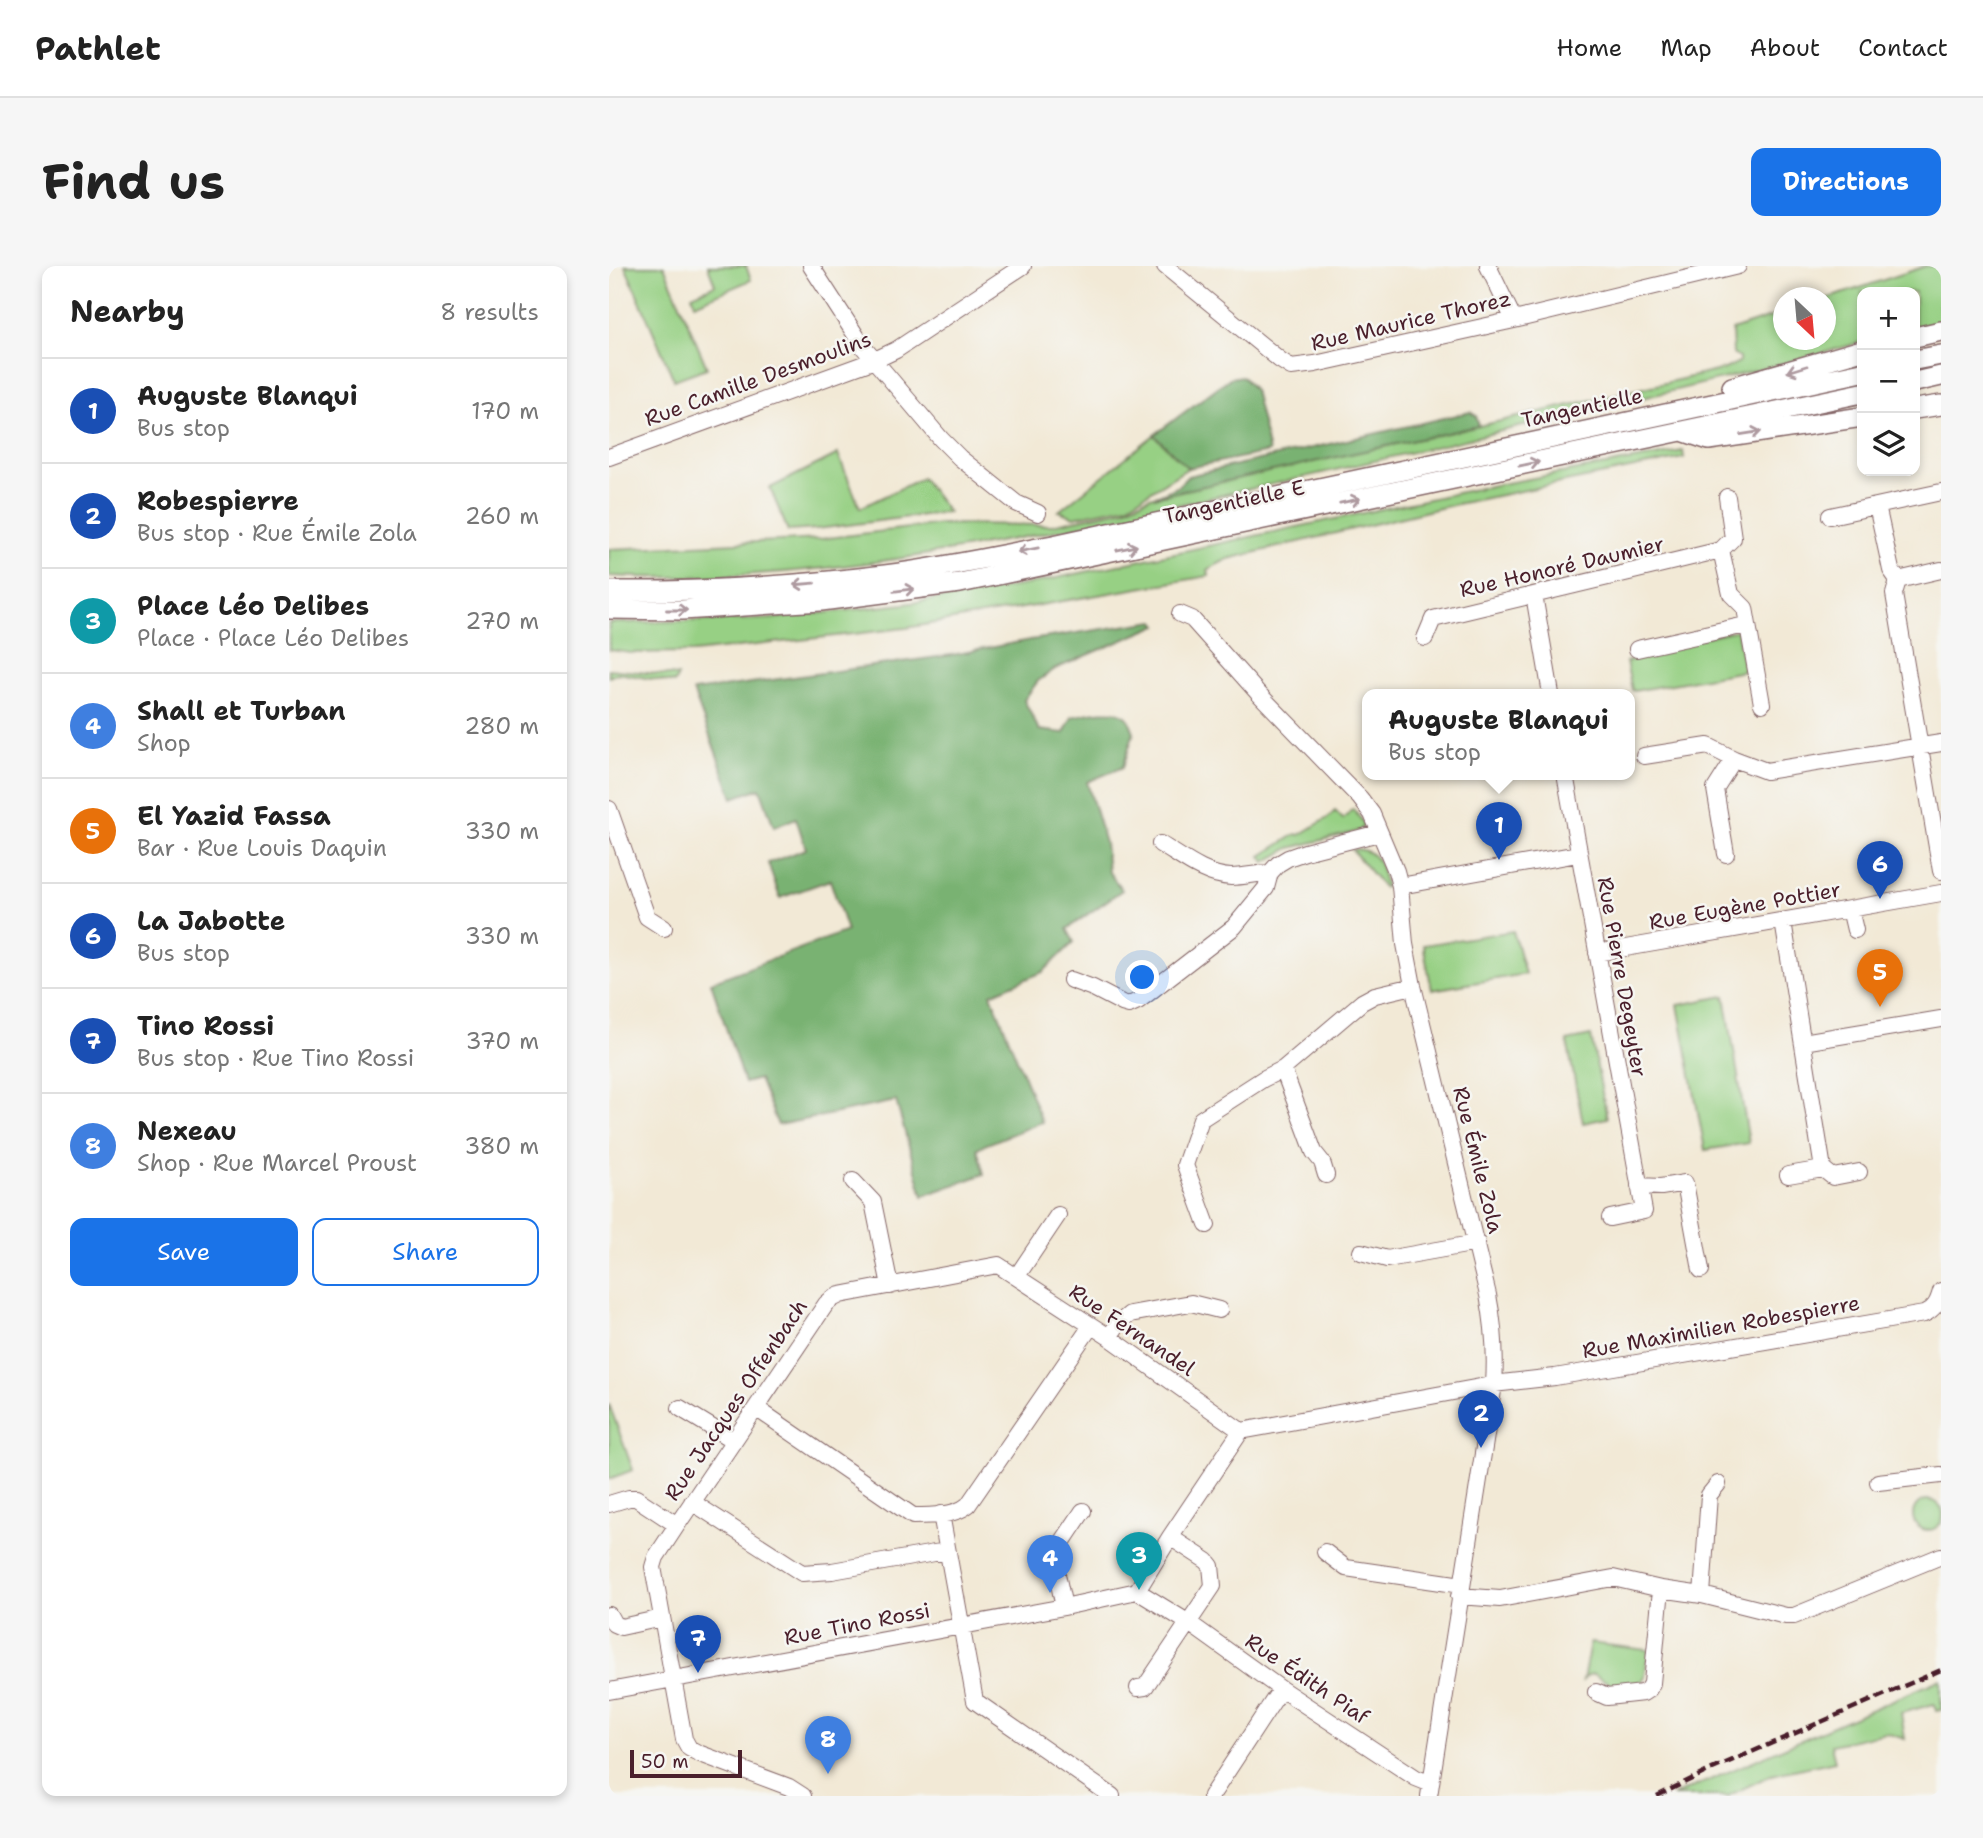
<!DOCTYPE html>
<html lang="en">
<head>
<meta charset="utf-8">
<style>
  :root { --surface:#fff; --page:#f6f6f6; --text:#222; --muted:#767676; --line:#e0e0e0; --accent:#1a73e8 }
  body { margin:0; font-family:"Shantell Sans",sans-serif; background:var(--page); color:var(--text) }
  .controls { position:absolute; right:21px; top:21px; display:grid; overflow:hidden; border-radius:14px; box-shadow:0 4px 10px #0003 }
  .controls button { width:63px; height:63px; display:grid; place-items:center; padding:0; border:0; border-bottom:2px solid var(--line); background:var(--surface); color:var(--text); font:35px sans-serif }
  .compass { position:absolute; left:1164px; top:21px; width:63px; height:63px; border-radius:50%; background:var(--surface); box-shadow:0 4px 10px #0003; rotate:154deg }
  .scale { position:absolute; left:21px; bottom:18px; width:112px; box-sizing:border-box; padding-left:7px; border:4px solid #4a1f2b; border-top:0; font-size:19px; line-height:24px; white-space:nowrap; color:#4a1f2b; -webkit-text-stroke:5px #f6f6f2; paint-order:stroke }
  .you { position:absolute; left:534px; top:712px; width:24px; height:24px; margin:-18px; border:5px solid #fff; border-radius:50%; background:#1a73e8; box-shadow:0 0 0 10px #1a73e833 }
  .badge { display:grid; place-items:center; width:46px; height:46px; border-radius:50%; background:var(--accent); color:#fff; font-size:23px; font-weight:700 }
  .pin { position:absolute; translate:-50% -58px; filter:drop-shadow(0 2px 4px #0008) }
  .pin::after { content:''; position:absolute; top:37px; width:24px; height:21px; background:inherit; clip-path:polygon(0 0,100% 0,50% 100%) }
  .popup { position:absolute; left:753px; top:423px; width:273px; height:91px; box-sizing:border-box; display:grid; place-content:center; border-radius:14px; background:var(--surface); filter:drop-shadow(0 2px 5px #0005); font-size:23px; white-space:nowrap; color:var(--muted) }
  .popup b { font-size:26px; color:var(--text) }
  .popup::after { content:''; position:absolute; left:50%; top:100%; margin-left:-14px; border:14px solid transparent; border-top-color:var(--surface) }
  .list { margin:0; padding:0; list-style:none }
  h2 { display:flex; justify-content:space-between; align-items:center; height:91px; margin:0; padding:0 28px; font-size:30px }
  h2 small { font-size:23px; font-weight:400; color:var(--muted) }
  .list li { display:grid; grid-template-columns:46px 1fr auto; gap:21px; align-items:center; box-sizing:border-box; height:105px; padding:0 28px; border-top:2px solid var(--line) }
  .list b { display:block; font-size:26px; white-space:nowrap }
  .list p { margin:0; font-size:23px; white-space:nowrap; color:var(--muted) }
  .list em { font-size:23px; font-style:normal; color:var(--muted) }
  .actions { display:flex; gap:14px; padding:21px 28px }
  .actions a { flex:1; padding:16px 0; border:2px solid var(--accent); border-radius:14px; text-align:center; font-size:24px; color:var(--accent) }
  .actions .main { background:var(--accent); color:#fff }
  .icon { flex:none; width:38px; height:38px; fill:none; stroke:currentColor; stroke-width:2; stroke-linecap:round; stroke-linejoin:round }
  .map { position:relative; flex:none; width:1332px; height:1530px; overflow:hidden; border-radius:14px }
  header { display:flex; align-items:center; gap:42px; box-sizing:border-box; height:98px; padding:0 35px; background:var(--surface); border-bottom:2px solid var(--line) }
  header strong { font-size:33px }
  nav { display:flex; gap:38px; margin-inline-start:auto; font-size:24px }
  .intro { display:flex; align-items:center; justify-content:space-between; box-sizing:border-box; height:168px; padding:0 42px }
  h1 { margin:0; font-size:49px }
  .button { padding:18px 32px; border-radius:14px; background:var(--accent); color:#fff; font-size:24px; font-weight:700 }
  main { display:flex; gap:42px; padding:0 42px }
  aside { flex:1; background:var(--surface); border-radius:14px; box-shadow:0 4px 10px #0003 }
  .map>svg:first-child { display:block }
  .green { fill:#97d084; stroke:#707858; stroke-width:2 }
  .forest { fill:#79b272; stroke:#62684e; stroke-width:2 }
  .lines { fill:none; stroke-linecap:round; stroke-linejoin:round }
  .minor-casing { stroke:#856667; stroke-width:18 }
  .major-casing { stroke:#856667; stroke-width:22 }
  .minor { stroke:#fff; stroke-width:16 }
  .major { stroke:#fff; stroke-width:19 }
  .rail { stroke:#4a1f2b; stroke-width:4.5; stroke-dasharray:10 5; stroke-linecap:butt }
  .oneway { stroke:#ae9aa0 }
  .labels { text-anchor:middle; stroke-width:5; stroke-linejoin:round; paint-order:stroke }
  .street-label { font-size:21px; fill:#4a1f2b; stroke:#f6f6f2 }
</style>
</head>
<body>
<header>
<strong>Pathlet</strong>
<nav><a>Home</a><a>Map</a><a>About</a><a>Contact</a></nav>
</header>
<div class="intro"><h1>Find us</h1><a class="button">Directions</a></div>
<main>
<aside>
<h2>Nearby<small>8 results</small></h2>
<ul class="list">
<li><span class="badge" style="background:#1a4fb4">1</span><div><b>Auguste Blanqui</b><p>Bus stop</p></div><em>170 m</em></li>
<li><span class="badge" style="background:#1a4fb4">2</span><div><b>Robespierre</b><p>Bus stop · Rue Émile Zola</p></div><em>260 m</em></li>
<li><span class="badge" style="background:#0f9aa8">3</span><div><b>Place Léo Delibes</b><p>Place · Place Léo Delibes</p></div><em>270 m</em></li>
<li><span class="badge" style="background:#3f7fe0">4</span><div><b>Shall et Turban</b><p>Shop</p></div><em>280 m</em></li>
<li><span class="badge" style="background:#e8710a">5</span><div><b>El Yazid Fassa</b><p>Bar · Rue Louis Daquin</p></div><em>330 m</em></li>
<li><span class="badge" style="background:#1a4fb4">6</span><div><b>La Jabotte</b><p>Bus stop</p></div><em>330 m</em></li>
<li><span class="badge" style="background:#1a4fb4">7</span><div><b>Tino Rossi</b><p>Bus stop · Rue Tino Rossi</p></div><em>370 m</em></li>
<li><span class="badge" style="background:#3f7fe0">8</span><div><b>Nexeau</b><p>Shop · Rue Marcel Proust</p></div><em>380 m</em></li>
</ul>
<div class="actions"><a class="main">Save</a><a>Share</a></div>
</aside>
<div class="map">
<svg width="1332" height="1530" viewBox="0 0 1332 1530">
  <rect width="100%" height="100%" fill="#f6f6f2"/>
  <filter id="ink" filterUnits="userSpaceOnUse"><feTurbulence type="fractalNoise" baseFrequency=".0143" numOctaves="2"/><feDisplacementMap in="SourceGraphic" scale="14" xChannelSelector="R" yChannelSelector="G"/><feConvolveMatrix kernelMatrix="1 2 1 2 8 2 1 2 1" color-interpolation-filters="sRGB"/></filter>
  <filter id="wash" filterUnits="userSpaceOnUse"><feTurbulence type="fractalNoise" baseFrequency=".00686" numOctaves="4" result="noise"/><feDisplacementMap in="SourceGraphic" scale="28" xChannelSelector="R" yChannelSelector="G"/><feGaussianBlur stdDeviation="1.57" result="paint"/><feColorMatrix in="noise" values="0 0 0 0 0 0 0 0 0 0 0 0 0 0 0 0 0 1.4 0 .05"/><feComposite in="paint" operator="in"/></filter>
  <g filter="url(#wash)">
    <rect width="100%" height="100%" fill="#f2e9d6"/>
    <path class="green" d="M16,0H55L98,102L65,114Z
      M99,0H137L142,14L86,38L83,29L106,19Z
      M1317,0H1332V56L1306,62V26H1253V76C1148,106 1042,130 935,155C837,178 739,202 641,223C431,269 217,320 0,310V283L211,273L332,258L443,259L516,243L541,231L870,160L1116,103L1130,96V92L1124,88L1123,64L1174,47V74H1216L1217,33Z
      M545,169L579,202L518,240L465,251L450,245Z
      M1074,185L1075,192L848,238L619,293L599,303L600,310L297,362L85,386L21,387L0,384V357L159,353L296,338L415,319L881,220Z
      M229,188L251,242L313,212L339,246L208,263L179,265L161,222Z
      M1128,364L1135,405L1025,425L1023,424L1017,396L1030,392L1029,386Z
      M0,403L69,410L65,417L9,407L0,411Z
      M744,543L756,559L750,565L681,582L656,596L652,590L687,568L691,569L720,551L726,545L734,553Z
      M749,583C772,587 771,601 777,620L775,622L743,584Z
      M904,665L916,708L823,724L814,679Z
      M1116,730L1140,877L1096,884L1069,739Z
      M982,770L998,852L974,857L958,775Z
      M0,1138L24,1204L0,1213Z
      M1304 1249a15 15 0 1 1 30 0a15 15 0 1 1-30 0Z
      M981,1377L1039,1384L1036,1411C1020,1433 1003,1419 985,1408L979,1409L974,1414Z
      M1332,1413V1444L1327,1445L1325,1438L1292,1447L1296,1473L1277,1467L1222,1479L1226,1495L1162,1509L1119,1530H1064Z"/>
    <path class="forest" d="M633,110L645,124L660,186L579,202L545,169L621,112Z
      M861,146L867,150L870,160L545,231L568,221L579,210Z
      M546,355L549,359L446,403L429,415L415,434L430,464L455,467L463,451C476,448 507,440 518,451C521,454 523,462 525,466L514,501L478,516L496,577L499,605L513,624L458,663L465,676L434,706L382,728L433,856L368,882L375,908L314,930L287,835L169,859L150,813L135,817L102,716L238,665L221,614L171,632L159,597L197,583L187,552L165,561L151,522L124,532L84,425L343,389L421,374Z"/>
  </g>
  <g filter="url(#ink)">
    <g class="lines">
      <defs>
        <path id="minor" d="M202,0L255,82L332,173L351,192L407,237L429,247
          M556,0L671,94L682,101L706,98L905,54L1129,0
          M879,0L905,54
          M0,191L266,94L287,84L414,0
          M1268,240L1282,304L1289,314
          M1221,250L1332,226
          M1112,284L1124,272L1118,231
          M1289,314L1285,328L1332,605
          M1289,314L1332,304
          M925,329L942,428
          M571,348L583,353L649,427L751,532L763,548L787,605L791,620L796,678L804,720L879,1029C885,1059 887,1088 885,1118L820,1530
          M816,372L824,353L1112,284L1122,328L1136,342L1153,438
          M1028,383L1132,360
          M1035,490L1099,480L1125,493
          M956,508L1035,945L1001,952
          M0,543L38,651L55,662
          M551,578C573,591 596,610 622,611C636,611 648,607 661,607
          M1117,588L1106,523L1125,493L1157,505L1332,477
          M791,620L969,588
          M1241,643L1246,664
          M1174,655L1214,903L1224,911L1250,906
          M988,687L1332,627
          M462,714L484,722L513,737L520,739L529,735L625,661L657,622L661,607L669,598L679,592L696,586L770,567
          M1194,776L1332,753
          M674,803L705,886L713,896L717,909
          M1179,909L1214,903
          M244,915L264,936L281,1020
          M1030,920L1052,921L1076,917L1092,1004
          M598,959L576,899L592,853L654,813L674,803L753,736L766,729L804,720
          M752,986L778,993L868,977
          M408,1010L449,949
          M500,1071L509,1058L521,1048L582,1037L610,1044
          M71,1142L125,1175
          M147,1142L304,1250C321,1250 346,1250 359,1239L482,1060
          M1269,1216L1332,1209
          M83,1236L193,1307L223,1305L337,1285
          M0,1238L20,1232H27L68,1259
          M332,1248L366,1435L503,1530
          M716,1286L737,1302L853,1319
          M528,1325L580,1357L672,1423L807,1512L822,1518
          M1093,1329L1100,1229L1109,1218
          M850,1330L891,1333L1004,1312L1052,1323L1093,1329L1177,1350H1185L1332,1290
          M455,1341L444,1290L474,1245
          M0,1349L5,1358L12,1361L53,1352
          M529,1422L536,1421L604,1320L602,1300L598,1295L561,1271
          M0,1425L455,1341L528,1325L561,1271L632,1165L893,1117L946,1111L1315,1048C1326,1043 1329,1036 1332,1025
          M987,1426L998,1431L1034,1427L1040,1423L1043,1417L1052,1323
          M194,1530L180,1521L89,1487L80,1482L75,1473L44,1301L47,1291L68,1259L217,1038L223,1033L231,1029L389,999L500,1071L632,1165
          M602,1530L672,1423"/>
        <path id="major" d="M1306,71L1332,65
          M1306,94L1332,89
          M1306,116L1332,110
          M1123,121L1253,84
          M1306,143L1332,139
          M1076,166L1100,174L1253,151
          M0,325C92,326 185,320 276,309C332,302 388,290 444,279L1253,106
          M0,343L73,344L212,335L351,317L1253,127"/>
      </defs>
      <use href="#minor" class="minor-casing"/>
      <use href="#major" class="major-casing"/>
      <use href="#minor" class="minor"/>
      <use href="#major" class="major"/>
      <path class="rail" d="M1048,1530L1101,1504L1332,1404"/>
    </g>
    <defs><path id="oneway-shaft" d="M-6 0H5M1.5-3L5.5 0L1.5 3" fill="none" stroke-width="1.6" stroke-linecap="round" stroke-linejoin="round" transform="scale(1.75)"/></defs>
    <g class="oneway">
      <use href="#oneway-shaft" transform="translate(1188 103) rotate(163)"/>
      <use href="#oneway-shaft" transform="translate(1142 167) rotate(-9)"/>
      <use href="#oneway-shaft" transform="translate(920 198) rotate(-12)"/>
      <use href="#oneway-shaft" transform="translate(741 235) rotate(-12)"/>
      <use href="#oneway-shaft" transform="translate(518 282) rotate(-12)"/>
      <use href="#oneway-shaft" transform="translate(419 284) rotate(169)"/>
      <use href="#oneway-shaft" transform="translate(195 318) rotate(175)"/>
      <use href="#oneway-shaft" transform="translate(295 324) rotate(-7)"/>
      <use href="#oneway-shaft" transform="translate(68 344)"/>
    </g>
  </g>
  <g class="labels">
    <g class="street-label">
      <text transform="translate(802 55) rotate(-13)" y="7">Rue Maurice Thorez</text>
      <text transform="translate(149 113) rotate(-20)" y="7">Rue Camille Desmoulins</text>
      <text transform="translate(973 142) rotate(-12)" y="7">Tangentielle</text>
      <text transform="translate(625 236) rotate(-12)" y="7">Tangentielle E</text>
      <text transform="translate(953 301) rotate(-13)" y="7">Rue Honoré Daumier</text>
      <text transform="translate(1136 640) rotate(-10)" y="7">Rue Eugène Pottier</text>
      <text transform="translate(1013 711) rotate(80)" y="7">Rue Pierre Degeyter</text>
      <text transform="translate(869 894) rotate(76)" y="7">Rue Émile Zola</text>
      <text transform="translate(1112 1061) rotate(-10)" y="7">Rue Maximilien Robespierre</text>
      <text transform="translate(523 1064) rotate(34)" y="7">Rue Fernandel</text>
      <text transform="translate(127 1134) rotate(-56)" y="7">Rue Jacques Offenbach</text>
      <text transform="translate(248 1358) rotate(-11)" y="7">Rue Tino Rossi</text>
      <text transform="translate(698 1413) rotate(34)" y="7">Rue Édith Piaf</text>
    </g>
  </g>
</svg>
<div class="controls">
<button>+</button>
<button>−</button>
<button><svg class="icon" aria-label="layers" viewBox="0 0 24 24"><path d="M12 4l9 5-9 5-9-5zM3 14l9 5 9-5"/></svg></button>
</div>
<svg class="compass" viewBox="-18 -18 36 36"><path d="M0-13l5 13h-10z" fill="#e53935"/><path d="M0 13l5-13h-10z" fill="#767676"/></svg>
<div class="scale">50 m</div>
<div class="you"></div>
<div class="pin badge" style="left:890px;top:594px;background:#1a4fb4">1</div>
<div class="popup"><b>Auguste Blanqui</b>Bus stop</div>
<div class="pin badge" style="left:872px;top:1182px;background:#1a4fb4">2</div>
<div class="pin badge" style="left:530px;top:1324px;background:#0f9aa8">3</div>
<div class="pin badge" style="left:441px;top:1327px;background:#3f7fe0">4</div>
<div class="pin badge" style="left:1271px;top:741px;background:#e8710a">5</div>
<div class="pin badge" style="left:1271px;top:633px;background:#1a4fb4">6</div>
<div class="pin badge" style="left:89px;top:1407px;background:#1a4fb4">7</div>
<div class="pin badge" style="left:219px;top:1508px;background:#3f7fe0">8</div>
</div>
</main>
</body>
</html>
